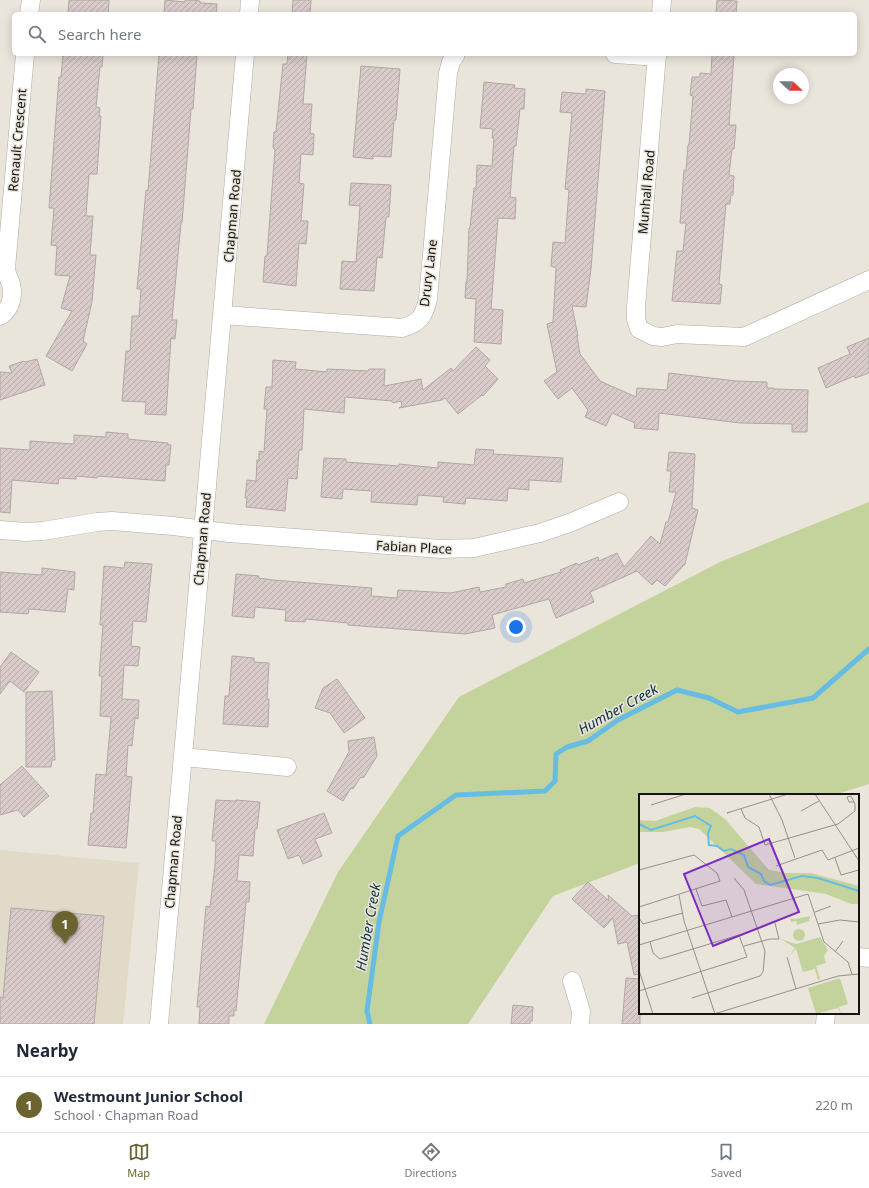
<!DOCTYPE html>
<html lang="en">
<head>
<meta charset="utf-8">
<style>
  :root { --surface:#fff; --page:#f6f6f7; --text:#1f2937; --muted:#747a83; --line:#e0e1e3; --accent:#6b6431 }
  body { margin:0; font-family:"Noto Sans",sans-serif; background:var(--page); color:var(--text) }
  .compass { position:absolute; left:773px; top:68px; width:36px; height:36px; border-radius:50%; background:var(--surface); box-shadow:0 2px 10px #0003; rotate:112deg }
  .you { position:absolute; left:516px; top:627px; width:14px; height:14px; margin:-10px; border:3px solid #fff; border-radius:50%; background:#1a73e8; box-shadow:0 0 0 6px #1a73e833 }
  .badge { display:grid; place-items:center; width:26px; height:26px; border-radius:50%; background:var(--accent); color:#fff; font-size:13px; font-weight:700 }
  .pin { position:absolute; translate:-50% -33px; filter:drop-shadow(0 1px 2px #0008) }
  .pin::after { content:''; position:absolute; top:21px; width:14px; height:12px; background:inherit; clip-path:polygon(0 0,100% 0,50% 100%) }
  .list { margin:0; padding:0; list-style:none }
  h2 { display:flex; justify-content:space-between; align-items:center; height:52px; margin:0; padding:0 16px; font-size:17px }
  h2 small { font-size:13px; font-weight:400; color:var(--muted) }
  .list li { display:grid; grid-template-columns:26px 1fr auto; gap:12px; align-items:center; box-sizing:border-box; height:56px; padding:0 16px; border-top:1px solid var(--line) }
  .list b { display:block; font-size:15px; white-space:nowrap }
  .list p { margin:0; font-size:13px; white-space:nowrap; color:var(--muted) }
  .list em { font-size:13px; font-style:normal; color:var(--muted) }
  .icon { flex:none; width:22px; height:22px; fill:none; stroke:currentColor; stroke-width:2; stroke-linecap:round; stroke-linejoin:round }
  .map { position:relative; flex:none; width:869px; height:1024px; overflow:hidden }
  .search { position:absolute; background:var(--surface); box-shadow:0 2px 10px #0003; left:12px; right:12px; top:12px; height:44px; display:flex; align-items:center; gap:10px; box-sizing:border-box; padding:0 14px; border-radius:6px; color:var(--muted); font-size:15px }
  .sheet { height:108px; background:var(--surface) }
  nav { display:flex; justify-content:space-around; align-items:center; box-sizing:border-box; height:56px; border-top:1px solid var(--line); background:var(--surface); font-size:11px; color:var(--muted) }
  nav a { display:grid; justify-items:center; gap:2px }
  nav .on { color:var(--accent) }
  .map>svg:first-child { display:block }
  .built { fill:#e2dac9 }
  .park { fill:#c4d39c }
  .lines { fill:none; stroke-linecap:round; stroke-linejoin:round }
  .stream { stroke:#66bce3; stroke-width:5 }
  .building { fill:url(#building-hatch); stroke:#b2a6a5 }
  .minor-casing { stroke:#afaba1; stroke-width:19 }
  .minor { stroke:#fff; stroke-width:18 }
  .labels { text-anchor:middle; stroke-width:3; stroke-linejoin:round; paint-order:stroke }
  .street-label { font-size:13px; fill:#151310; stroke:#eae5db }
  .water-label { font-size:14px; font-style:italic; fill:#073040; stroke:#eae5db }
  .inset-river { fill:none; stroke:#66bce3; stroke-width:2 }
  .inset-road { fill:none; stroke:#95918a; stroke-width:1 }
  .view { fill:#7b2cbf; fill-opacity:0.15; stroke:#7b2cbf; stroke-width:2 }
  .inset-edge { fill:none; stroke:#151310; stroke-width:2 }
</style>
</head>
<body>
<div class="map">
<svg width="869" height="1024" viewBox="0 0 869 1024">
  <defs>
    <pattern id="building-hatch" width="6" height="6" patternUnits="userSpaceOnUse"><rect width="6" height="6" fill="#d8cbc9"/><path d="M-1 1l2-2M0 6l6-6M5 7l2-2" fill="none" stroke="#b8adac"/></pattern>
  </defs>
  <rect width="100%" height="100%" fill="#eae5db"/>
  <path class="built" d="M0,850L139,863L123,1024H0Z"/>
  <path class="park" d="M869,502V784L834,795H640V863L553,896L468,1024H264L338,872L459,697L720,562Z"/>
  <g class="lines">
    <path class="stream" d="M370,1024L367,1011L379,922L398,836L456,795L545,791L555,781L556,754L567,747L588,741L618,720L677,690L709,698L738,712L813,698L869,649"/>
  </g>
  <path class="building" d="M69,0H109L108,14H68Z
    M165,0L185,2V0H192L200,1V3L217,4L216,14H164Z
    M293,0H311L310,14H292Z
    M717,0L737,1L736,14H716Z
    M63,54H103L102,67H100L96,107L100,108L99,116H101L97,174H89L86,216H93L90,255H96L92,302L83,341L87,344L72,371L46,356L72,311L61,308L70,276L55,275L57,246L51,245L54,208H49L59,77H61Z
    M159,54H197L193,109H191L182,223H181L175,287L172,320H177L175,339L171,338L166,415L145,414L146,402L122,401L126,351H130L132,316H139L141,289H137L146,190L148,191Z
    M288,54H307L303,104H312L310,133L314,134L313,155L301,154L299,183L304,184L301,221H308L306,244L299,243L296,286L263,282L265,256H267L275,149L273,148L274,132H276V131L283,64H287Z
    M712,54H734L729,125H736L734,149H732L729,175L734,176L733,195H731L730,204H726L719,284L722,285L720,304L672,301L677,251H683L686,223H680L684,170H686L688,145H689L693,96L690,95L692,77H700V73L711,74Z
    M361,66L400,69L396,120H394L391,157L373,156V159L353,157Z
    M484,82L515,85L514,88L525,89L524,109H520L516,146H514L510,197L516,198L515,219L498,218L491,309L503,310L501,344L474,342L476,299L465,298L466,281H467L469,228H470L474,188H476L477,165L492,166L494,138H492L493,129L480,128Z
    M586,89L605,91L591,269L586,307L572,306L578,336H577L580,354L600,381L636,397L637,388L667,390L669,373L736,381L767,382V388H774V389L808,390L807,432H792V424L740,423L659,413L658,430L634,428L635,423L612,413L606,426L585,417L588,410L572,388L558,399L544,381L557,372L547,324L553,322L556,268L551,266L553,242L565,243L569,190L565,189L572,113L560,112L562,92L586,94Z
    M351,183L391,185L389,217H386L382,258L377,257L374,291L340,289L342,261L356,262L360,206L349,205Z
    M869,338V373L855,378L854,376L826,388L818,368L850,354L847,347Z
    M476,347L490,360L485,366L498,379L483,396L482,395L458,414L445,398L442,400L399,408L402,406L401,401L393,403L392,401L345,397L344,413L304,409L302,450H299L297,479L288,478L285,511L246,507L247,498H245L247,480L256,481L257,460H259V451L264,452L267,409H264L266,387H272L273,360L296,362L295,369L327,372V369L368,371L369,369H385L384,386L421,379L423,390L451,368L453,371Z
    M37,359L45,385L0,400V372L12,373L9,366L24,361L25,362Z
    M106,432L128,434V439L168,443V445H171L169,465H166L165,481L98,476L97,478L76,476V479L59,478L58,484L12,480L10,513L0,512V448L30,450V441L74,444V435L106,437Z
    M476,449L494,450L493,454L563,458L561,482L529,480V490L508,488L507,501L466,498L465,504L443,502L444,497L418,495L417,505L371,502L372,491L343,489L342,499L321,497L324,458L346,459V462L399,466V464L438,468V462L474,465Z
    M669,452L695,454L692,508L698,510L685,564L665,586L657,580L652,585L637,571L590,592L594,602L556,618L549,599L492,615L495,628L465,634L348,625V623L306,619L305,622L285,621L286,610L255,607L254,618L232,616L236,574L259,576L258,578L273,580L372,588L371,596L397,598L398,590L451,593L479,587L480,592L506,587V584L523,579L524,583L561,572L560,570L577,563L578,565L598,557L599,561L617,553L624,567L651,536L660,544L666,522H668L676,492H669L671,471H667Z
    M125,562L152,564L146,622L133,621L131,646L140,647L138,666L124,665L122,699L139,700L138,719L135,718L132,746L128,745L126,776L132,777L126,848L88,845L91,813H93L96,774L106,775L111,717L100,716L102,676H99L103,625H100L104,566L124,568Z
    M42,568L75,572L74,590L68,589L65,612L29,609L28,614L0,612V572L42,575Z
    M11,652L39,672L24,692L10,681L0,694V667Z
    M232,656L254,658V662L269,663L267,699H269L268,727L223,724L225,696H229Z
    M337,679L365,718L344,733L330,713L315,708L323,688Z
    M52,691L55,760H52L51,767H26V692Z
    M374,737L377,756L364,777L360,778L353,789L351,788L343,801L327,791L349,752L348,741Z
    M22,766L49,796L24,817L18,810L0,815V785Z
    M216,800L236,801V800L260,802L257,829H255L253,856L239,855L237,881L250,882L249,902H246L236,1011L234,1010V1016H229V1024H199L200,1007H197L206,906L210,907L215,865L216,841H212Z
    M324,813L332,833L315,839L322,856L303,864L299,855L288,859L277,830Z
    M588,882L609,901L608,895L632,916L640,915V974L634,975L627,942L618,944L613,918L604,928L572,899Z
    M11,908L104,916L94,1024H0V997L3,998Z
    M626,978L640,979V1024H622Z
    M513,1005L533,1007L532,1021H530V1024H511Z"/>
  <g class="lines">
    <defs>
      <path id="minor" d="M29,14L31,0
        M249,14L250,0
        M661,14L662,0
        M615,54L657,57
        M657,54L636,307V319L639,329L653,336L662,337L677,334L744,337L869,280
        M223,315L402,328C420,323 424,316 428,299L448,73L451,62L456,54
        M0,316C11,309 14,296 11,284C9,278 6,274 6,268L25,54
        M0,530L26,532L43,531L97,522L112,521L173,526L229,533L441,549L474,548L540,533L572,522L619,502
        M183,757L287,767
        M858,957L869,958
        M572,981L581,1011L580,1024
        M159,1024C187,701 218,377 245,54
        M825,1024L826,1013"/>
    </defs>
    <use href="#minor" class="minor-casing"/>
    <use href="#minor" class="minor"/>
  </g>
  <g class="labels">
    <g class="street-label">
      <text transform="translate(17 140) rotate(-85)" y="5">Renault Crescent</text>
      <text transform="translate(646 192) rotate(-85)" y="5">Munhall Road</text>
      <text transform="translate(232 216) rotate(-85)" y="5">Chapman Road</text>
      <text transform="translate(428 273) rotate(-83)" y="5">Drury Lane</text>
      <text transform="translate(202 539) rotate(-85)" y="5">Chapman Road</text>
      <text transform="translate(414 547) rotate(3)" y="5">Fabian Place</text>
      <text transform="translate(173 862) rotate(-85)" y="5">Chapman Road</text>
    </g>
    <g class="water-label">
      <text transform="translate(618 709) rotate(-29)" y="5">Humber Creek</text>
      <text transform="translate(368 927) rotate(-80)" y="5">Humber Creek</text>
    </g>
  </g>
  <g transform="translate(639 794)">
    <rect width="220" height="220" fill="#eae5db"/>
    <path d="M56,13L71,14L86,25L130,76L147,79H172L220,92V110H212L187,100L117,90L60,35L51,33L24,38H0V26L16,27ZM171,122L170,127L158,131L157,127L152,128L151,124L156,125ZM154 141a6 6 0 1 1 12 0a6 6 0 1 1-12 0ZM181,143L189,156L185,162L187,169L177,172L181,185L179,186L176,175L164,178L157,155L150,162L156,154L142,145L157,150ZM201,184L209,210L200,213L202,220L199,214L177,220L169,194Z" fill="#c4d39c"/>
    <path class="inset-river" d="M0,30L12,36L56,22L72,32L69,39L70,51L78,52L85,57L92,55L105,61L109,73L122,80L125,87L131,91L163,82L179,84L220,97"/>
    <path class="inset-road" d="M130,0L143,26L156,64M176,0L220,67M12,11L47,0M102,15L106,24L120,33L126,51L199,30L216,17V10L212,2L208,3L210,8H215M162,17L180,7M91,18L88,19L149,0M196,64L202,81L220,76M189,66L220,54M137,72L183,56L189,66M0,76L55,61L78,79L81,87L0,113M57,95L63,112L87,106L93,123M40,101L45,127L76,220M176,118L192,112M0,124L4,130L44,119M179,130L201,126L220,128M0,151L169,100L185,148L209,168L213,180M105,152L131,145H140L136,129M196,158L204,147M148,163L157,195M0,176L14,220M0,197L108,163L100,141L21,165L14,159L11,148M53,204L121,182L124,178L126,157L105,96L95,84M75,220L199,182L220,180"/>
    <path class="view" d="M130,45L160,118L74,152L45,80Z"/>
    <rect width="220" height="220" class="inset-edge"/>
  </g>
</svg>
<svg class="compass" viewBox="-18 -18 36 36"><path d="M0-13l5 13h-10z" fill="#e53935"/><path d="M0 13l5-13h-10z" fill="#747a83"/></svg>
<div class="you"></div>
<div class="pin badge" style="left:65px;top:944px">1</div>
<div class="search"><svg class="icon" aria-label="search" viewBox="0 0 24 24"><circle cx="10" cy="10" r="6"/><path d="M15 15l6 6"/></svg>Search here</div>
</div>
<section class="sheet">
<h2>Nearby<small></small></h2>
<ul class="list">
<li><span class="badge">1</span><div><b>Westmount Junior School</b><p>School · Chapman Road</p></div><em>220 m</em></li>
</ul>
</section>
<nav>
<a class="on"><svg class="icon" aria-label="map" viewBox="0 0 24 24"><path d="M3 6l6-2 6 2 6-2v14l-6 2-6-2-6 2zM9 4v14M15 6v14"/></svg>Map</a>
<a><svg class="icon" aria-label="directions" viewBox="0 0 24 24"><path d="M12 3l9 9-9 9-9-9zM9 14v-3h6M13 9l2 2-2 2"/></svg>Directions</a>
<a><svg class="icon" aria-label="saved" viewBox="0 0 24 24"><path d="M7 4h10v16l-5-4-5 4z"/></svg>Saved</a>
</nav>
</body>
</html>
